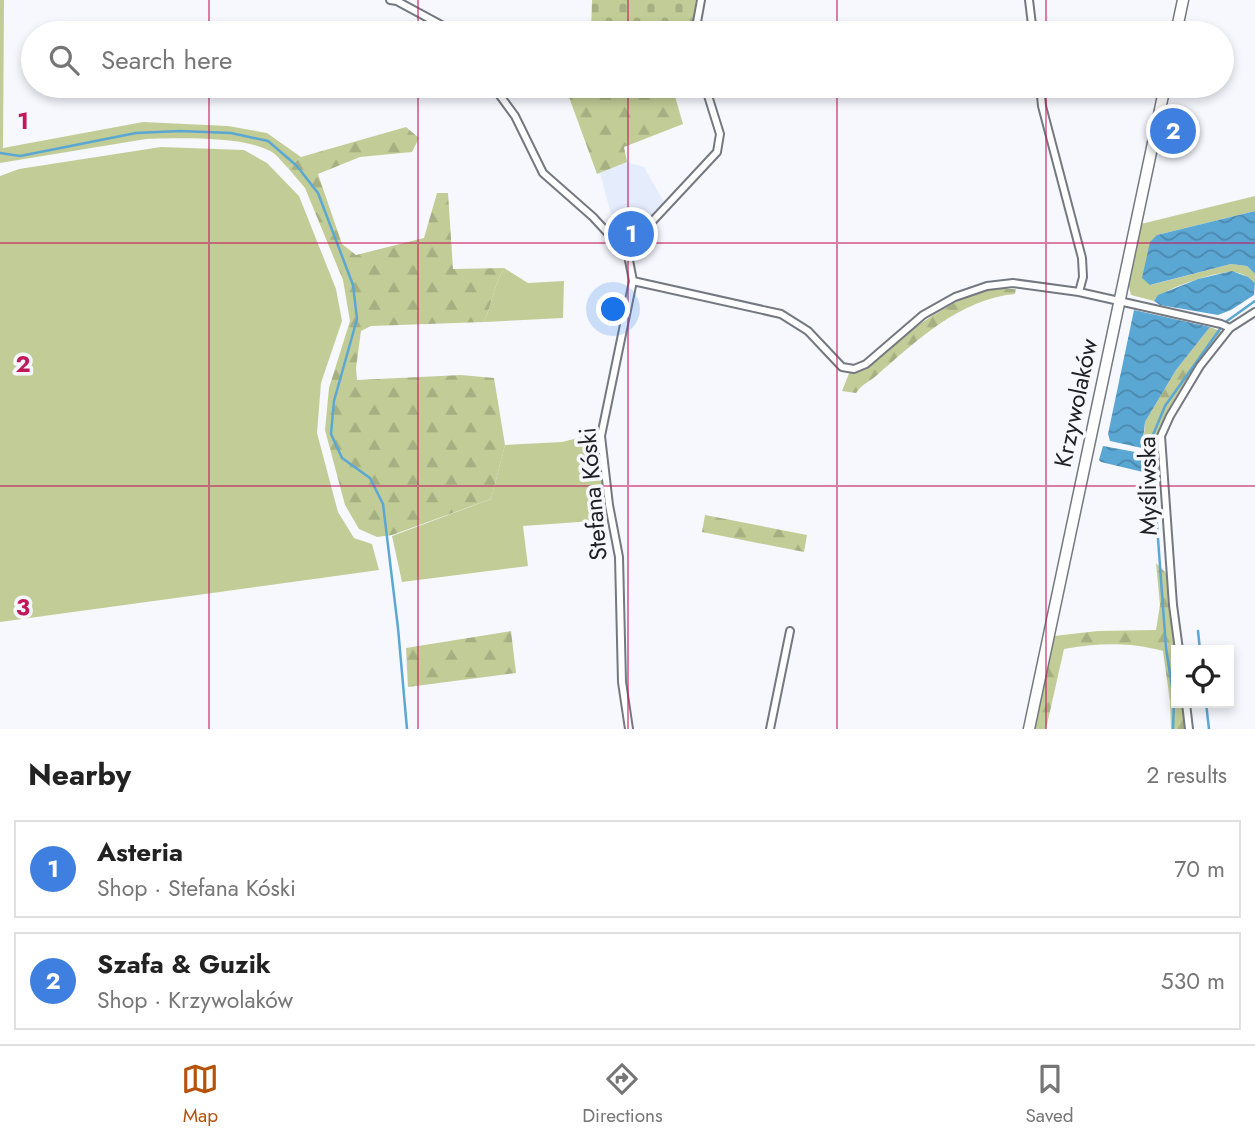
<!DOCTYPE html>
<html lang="en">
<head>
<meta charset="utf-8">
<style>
  :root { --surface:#fff; --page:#f2f2f2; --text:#222; --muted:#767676; --line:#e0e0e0; --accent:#b45309 }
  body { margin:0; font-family:Jost,sans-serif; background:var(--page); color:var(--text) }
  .controls { position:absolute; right:21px; bottom:21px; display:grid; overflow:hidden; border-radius:0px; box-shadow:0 4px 10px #0003 }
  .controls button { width:63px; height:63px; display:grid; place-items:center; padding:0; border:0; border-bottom:2px solid var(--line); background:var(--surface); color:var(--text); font:35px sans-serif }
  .you { position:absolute; left:614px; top:310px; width:24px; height:24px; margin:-18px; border:5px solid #fff; border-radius:50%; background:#1a73e8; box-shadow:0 0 0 10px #1a73e833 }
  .badge { display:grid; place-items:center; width:46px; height:46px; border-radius:50%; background:var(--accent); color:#fff; font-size:23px; font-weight:700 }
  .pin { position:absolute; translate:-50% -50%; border:4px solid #fff; box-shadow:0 2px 7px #0006 }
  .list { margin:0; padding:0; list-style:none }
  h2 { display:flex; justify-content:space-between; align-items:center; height:91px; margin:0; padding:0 28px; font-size:30px }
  h2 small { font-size:23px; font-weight:400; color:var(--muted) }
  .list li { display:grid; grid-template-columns:46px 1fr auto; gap:21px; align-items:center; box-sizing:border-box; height:98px; margin:0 14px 14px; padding:0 14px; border:2px solid var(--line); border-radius:0px }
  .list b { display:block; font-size:26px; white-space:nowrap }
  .list p { margin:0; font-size:23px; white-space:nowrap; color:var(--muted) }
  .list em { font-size:23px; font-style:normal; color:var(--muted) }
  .icon { flex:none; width:38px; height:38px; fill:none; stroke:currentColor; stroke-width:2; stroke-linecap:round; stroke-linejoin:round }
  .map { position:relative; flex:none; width:1255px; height:729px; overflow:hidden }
  .search { position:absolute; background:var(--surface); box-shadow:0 4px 10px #0003; left:21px; right:21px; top:21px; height:77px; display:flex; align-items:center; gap:18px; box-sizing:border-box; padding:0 24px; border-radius:38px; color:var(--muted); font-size:26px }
  .sheet { height:315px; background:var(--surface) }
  nav { display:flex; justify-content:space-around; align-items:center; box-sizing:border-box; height:98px; border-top:2px solid var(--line); background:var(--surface); font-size:19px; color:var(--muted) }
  nav a { display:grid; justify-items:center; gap:4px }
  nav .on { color:var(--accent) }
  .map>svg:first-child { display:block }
  .built { fill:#e5edfd }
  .green { fill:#c2cc96 }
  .forest { fill:url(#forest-firs) }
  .cemetery { fill:url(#cemetery-stones) }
  .water { fill:url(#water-waves) }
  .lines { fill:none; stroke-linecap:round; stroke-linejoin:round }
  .stream { stroke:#5ba7d4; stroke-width:2.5 }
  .street-casing { stroke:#747880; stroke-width:10 }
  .secondary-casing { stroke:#747880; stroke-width:13 }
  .street { stroke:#fff; stroke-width:6 }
  .secondary { stroke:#fff; stroke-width:10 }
  .grid { fill:none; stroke:#c2185b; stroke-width:2; stroke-opacity:0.55 }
  .labels { text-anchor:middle; stroke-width:7; stroke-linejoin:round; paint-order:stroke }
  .street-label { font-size:24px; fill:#202125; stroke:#f6f8fe }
  .grid-label { font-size:23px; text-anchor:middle; font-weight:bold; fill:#c2185b; stroke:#f6f8fe; stroke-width:7; stroke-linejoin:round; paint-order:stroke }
</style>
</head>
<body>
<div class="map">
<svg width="1255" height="729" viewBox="0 0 1255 729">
  <defs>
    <pattern id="forest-firs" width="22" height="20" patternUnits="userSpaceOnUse" patternTransform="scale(1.75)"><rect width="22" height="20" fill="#c2cc96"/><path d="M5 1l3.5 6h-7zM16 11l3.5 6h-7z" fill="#a6af81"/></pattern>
    <pattern id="cemetery-stones" width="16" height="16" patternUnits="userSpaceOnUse" patternTransform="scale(1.75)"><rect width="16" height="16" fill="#c2cc96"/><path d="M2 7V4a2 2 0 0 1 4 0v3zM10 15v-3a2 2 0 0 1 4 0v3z" fill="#a6af81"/></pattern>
    <pattern id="water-waves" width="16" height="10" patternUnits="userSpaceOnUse" patternTransform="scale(1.75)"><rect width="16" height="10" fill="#5ba7d4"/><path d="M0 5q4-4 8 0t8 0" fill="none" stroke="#4b88ac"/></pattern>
  </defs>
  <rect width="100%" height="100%" fill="#f6f8fe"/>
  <path class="built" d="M627,162L644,167L665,204L628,249L603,223L612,218L600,173Z"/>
  <path class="green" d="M0,0H4L3,148L143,122L228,126L267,133L301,157L288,168C283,163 278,156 272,152C246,136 178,138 146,139L0,163Z
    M161,147L244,150L267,163L299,196L336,289L342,321L321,383L317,433L338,512L354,538L372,544L379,570L0,622V176L19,169Z
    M1255,196V211L1157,235L1151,285L1231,264L1247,266L1255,274V283C1249,277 1239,271 1231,272C1215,272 1161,289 1154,301L1131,295L1128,283L1141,224Z
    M504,268L528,283L564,281L563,318L484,322C492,304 494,285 504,268Z
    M598,433L607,520L523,526L528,566L402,582L392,536L491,499L505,445L562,442Z"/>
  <path class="forest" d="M565,86H672L683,124L624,147L627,162L597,174Z
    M406,127L419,138L412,152L360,157L318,174L342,244L356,255L424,238L437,193H448L453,269L504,268C494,285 492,304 484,322L371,326L361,331L356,368L357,380L461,375L494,378L505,445L491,499L392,535L377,537L359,529L345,505L325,430L329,388L350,321L343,280L305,188L288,168L301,157Z
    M985,289H1016L1015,294C960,299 916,341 876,376C868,383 863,383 856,393L842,391L850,371C863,373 874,361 883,353C917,324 944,306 985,289Z
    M1210,327L1223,332C1201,361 1167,400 1159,435C1156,447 1158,461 1158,474L1147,473L1146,454L1143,448L1145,422L1176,370Z
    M705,515L807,535L804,552L702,532Z
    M1156,563L1166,573L1171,606L1176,650V703H1183L1187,729H1171L1170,701L1163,651C1129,642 1098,643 1064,649L1046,729H1033L1054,636L1098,631L1156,630L1160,605Z
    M511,631L516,673L408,687L406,648Z"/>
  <path class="cemetery" d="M592,0H696L692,28L654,27L634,33H591Z"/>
  <path class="water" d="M1255,211V274L1247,266L1231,264L1150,285L1142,278L1150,242L1157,235Z
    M1232,271L1248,277L1255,283L1254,295L1231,310L1218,315L1160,305L1154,301L1158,295L1198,279Z
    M1134,310L1210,327L1176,370L1145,422L1142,448L1110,441L1108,434Z
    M1103,446L1146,454L1147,473L1101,462L1099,460Z"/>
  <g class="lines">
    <path class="stream" d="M0,153L20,156L136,133L180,131L231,133L268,141L297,166L318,193L353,285L357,319L334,401L331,434L342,458L370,478L383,504L398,628L407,729
      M1227,321L1255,301
      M1198,631L1200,650
      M1206,703L1209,729
      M1173,729L1174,700L1166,648L1157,525L1153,435L1165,406L1220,329"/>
    <defs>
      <path id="street" d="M390,0L397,1L456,33
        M1029,0L1033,33
        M695,33L701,0
        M493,86L515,116L543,173L593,217L628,255
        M1040,86L1042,106L1082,258L1083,277L1079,292
        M633,281L781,314L808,331L842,367L854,369L866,364L923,315L955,297L987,286L1013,283L1079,292L1221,324L1230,328
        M1179,650L1173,605L1161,436L1170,416L1200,366L1230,328L1255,312
        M1186,703L1189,729
        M629,729L622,682L619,557L609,505L601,436L633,281L628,255L633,242L717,152L720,134L705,86
        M770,729L790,631"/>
      <path id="secondary" d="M1176,33L1183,0
        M1029,729L1165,86"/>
    </defs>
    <use href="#street" class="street-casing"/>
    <use href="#secondary" class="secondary-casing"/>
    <use href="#street" class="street"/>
    <use href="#secondary" class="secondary"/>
  </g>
  <path class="grid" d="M209,0V33M418,0V33M628,0V33M837,0V33M1046,0V33M209,86V729M418,86V729M628,86V729M837,86V729M1046,86V729M0,243H1255M0,486H1255"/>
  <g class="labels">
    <g class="street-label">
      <text transform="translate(1076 403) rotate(-78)" y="8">Krzywolaków</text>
      <text transform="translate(1148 486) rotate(-91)" y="8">Myśliwska</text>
      <text transform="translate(593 494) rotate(-95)" y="8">Stefana Kóski</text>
    </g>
  </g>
  <g class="grid-label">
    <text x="23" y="129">1</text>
    <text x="23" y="372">2</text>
    <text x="23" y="615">3</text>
  </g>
</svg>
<div class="controls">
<button><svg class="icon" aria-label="locate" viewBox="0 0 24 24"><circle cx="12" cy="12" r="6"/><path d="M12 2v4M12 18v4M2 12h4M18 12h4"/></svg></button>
</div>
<div class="you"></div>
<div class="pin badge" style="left:631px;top:234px;background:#3f7fe0">1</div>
<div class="pin badge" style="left:1173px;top:131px;background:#3f7fe0">2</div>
<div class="search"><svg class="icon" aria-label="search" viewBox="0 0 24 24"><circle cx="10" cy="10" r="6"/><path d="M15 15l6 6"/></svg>Search here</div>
</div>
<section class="sheet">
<h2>Nearby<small>2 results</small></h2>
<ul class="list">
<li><span class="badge" style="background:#3f7fe0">1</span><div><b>Asteria</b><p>Shop · Stefana Kóski</p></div><em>70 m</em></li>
<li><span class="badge" style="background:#3f7fe0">2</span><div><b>Szafa &amp; Guzik</b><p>Shop · Krzywolaków</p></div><em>530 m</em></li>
</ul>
</section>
<nav>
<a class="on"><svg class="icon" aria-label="map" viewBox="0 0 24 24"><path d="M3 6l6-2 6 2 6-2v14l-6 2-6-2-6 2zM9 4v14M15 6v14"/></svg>Map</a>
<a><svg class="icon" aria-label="directions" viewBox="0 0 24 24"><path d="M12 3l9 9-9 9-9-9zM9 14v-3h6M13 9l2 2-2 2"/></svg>Directions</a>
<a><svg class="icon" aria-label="saved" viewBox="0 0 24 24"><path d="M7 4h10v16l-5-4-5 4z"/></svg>Saved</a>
</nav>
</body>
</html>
